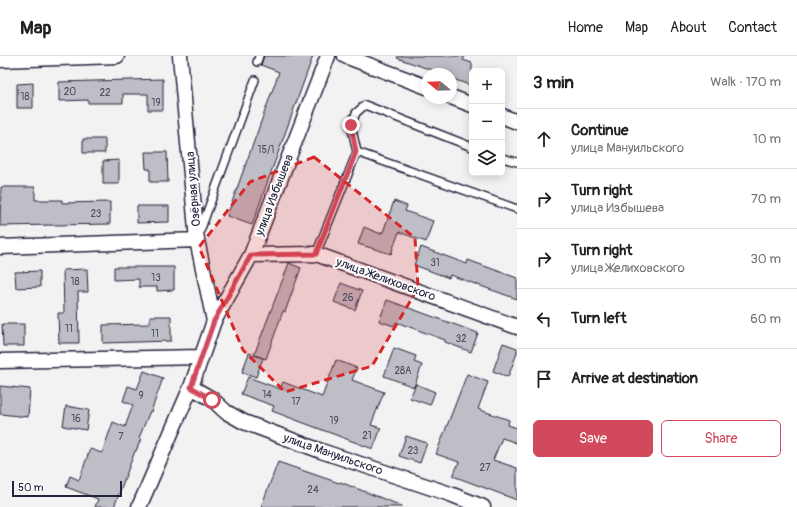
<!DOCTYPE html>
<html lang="en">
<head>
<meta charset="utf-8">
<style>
  :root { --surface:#fff; --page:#f2f2f2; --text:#202124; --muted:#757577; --line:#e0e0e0; --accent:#d1495b }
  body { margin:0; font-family:Pangolin,sans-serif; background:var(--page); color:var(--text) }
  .controls { position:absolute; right:12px; top:12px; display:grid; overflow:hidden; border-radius:6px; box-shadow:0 2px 10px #0003 }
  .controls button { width:36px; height:36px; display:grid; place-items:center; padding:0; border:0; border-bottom:1px solid var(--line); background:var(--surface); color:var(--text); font:20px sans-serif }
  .compass { position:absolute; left:421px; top:12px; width:36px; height:36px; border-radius:50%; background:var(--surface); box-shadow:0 2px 10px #0003; rotate:289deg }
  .scale { position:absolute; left:12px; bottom:10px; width:110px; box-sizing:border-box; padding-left:4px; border:2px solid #22223b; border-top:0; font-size:11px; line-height:14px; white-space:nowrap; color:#22223b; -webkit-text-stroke:3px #fff; paint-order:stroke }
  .stop { position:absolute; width:12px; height:12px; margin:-9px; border:3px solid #d1495b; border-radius:50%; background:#fff }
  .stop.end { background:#d1495b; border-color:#fff; box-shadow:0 1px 4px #0008 }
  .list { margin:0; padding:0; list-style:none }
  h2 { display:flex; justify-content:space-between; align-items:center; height:52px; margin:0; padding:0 16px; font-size:17px }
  h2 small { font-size:13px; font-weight:400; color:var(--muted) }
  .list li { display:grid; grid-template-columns:26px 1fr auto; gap:12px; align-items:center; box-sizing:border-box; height:60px; padding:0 16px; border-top:1px solid var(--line) }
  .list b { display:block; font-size:15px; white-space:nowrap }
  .list p { margin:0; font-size:13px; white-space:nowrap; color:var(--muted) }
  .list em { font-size:13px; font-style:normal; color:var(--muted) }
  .actions { display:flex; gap:8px; padding:12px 16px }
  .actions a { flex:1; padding:9px 0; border:1px solid var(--accent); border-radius:6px; text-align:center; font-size:14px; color:var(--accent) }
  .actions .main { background:var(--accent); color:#fff }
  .icon { flex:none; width:22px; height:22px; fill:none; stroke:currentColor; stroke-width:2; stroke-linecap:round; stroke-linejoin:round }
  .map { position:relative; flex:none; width:517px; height:451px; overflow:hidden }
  header { display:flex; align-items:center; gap:24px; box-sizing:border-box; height:56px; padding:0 20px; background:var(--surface); border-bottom:1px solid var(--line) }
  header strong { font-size:19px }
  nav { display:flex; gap:22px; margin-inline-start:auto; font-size:14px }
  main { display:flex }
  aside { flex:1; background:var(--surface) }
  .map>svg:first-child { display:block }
  .building { fill:#bebec6; stroke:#22223b }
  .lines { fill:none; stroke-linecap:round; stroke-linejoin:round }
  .service-casing { stroke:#22223b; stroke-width:10 }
  .minor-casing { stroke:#22223b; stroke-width:17 }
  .service { stroke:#fff; stroke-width:7 }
  .minor { stroke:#fff; stroke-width:14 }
  .route { stroke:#d1495b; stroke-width:5 }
  .marked { fill:#d62828; fill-opacity:0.2; stroke:#d62828; stroke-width:3; stroke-dasharray:8 5; stroke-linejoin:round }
  .labels { text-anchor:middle; stroke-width:4; stroke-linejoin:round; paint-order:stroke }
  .number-label { font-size:10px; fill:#49495e }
  .street-label { font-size:12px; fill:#22223b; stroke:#fff }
</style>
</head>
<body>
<header>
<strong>Map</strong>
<nav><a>Home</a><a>Map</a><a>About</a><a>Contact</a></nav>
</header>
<main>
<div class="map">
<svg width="517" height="451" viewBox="0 0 517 451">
  <rect width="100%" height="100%" fill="#f2f2f3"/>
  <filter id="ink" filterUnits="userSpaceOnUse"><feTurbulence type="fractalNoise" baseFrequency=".025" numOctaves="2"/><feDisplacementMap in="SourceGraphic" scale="8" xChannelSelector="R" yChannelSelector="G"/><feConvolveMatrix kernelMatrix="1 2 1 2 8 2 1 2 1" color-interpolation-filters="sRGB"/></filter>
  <g filter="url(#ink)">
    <path class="building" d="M264,0H313L252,169L227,160L279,16L261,9Z
      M398,0H465L463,4L472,7V30L453,23L451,18H443L397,2Z
      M163,23V54H148V38H123V47H88V44L59,45V26Z
      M33,27V52H17V28Z
      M83,83H105V97H83Z
      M145,96H167L168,126H150V113H146Z
      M119,104V128H103V105Z
      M1,131H35V144H62V147L110,146V168L0,170Z
      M394,145L407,150L405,155L433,165L426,186L399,176L391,198L358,188L364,171L381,178V176H383Z
      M137,150H169V166L137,167Z
      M421,191L467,208L468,204L517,222V243L450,219L449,222L414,209Z
      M289,207L301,212L285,256L283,255L266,303L254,299Z
      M114,211H174V234L157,235V231H139V223L114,224Z
      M87,213L88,236H78L79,287H59L58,257H64L63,214Z
      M40,215V231L16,232L15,216Z
      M341,227L362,235L355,254L334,246Z
      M387,244L478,277L471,296L445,286V284L396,266L394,270L379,265Z
      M150,260H171V285L103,287V269L150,268Z
      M2,268H24V290H3Z
      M503,287L517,292V297L508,321L493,315Z
      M394,292L416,300L414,306L422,309L414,331L384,320Z
      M249,297L263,302L256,321L242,316Z
      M336,304L357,312L352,324L384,336L371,369L381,372L373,393L272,355L274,350L241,338L248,321L280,333L283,326L322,341Z
      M144,315L163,322L151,356L150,355L139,382L141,383L136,395H135L114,451H95L98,443L66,431L70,420L79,424L90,393L102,397L113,366L125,371L133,349L123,345L128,330L137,333Z
      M467,318L488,326L478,353L509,364L508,369L517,372V387L502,382L493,404L517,412V444L453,420L459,406L436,398Z
      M416,328L435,336L430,349L410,342Z
      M0,330L30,333L28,361L0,358Z
      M66,350L89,354L86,374L63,370Z
      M406,380L427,387L420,407L399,400Z
      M278,406L339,427L340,426L402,450V451H261Z"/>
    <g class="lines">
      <defs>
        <path id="service" d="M257,6L259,0
          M357,96L517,153
          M502,102L517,106
          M199,178L255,24
          M316,198L357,96L351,69L356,57L365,49L472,91"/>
        <path id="minor" d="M180,0L197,184L214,265
          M345,0L427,31
          M0,4L117,0
          M451,41L472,49
          M502,60L517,66
          M0,191L197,184
          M251,199L316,198L517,271
          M0,305L201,301
          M191,331L212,343L226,356L244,366L321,395L450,438L483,451
          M139,451L191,331L214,265L251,199L328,0"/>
      </defs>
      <use href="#service" class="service-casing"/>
      <use href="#minor" class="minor-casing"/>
      <use href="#service" class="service"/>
      <use href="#minor" class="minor"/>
    </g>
  </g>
  <g class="lines" filter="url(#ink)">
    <path class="route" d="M212,344L191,331L214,265L251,199L316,198L356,96L351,69"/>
  </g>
  <path class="marked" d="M314,101L415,182L418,232L372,310L285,336L243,294L199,191L250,126Z"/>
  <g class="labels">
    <g class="number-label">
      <text x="70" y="39">20</text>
      <text x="105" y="40">22</text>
      <text x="25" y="44">18</text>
      <text x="156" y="50">19</text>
      <text x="266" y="97">15/1</text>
      <text x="96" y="161">23</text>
      <text x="435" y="210">31</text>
      <text x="156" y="225">13</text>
      <text x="75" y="229">18</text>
      <text x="348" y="245">26</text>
      <text x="69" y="276">11</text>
      <text x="155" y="281">11</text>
      <text x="461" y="286">32</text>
      <text x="403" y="318">28А</text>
      <text x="267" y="342">14</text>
      <text x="141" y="343">9</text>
      <text x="296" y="349">17</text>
      <text x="76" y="366">16</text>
      <text x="334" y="368">19</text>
      <text x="367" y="383">21</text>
      <text x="121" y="384">7</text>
      <text x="413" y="398">23</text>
      <text x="485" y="415">27</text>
      <text x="313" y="437">24</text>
    </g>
    <g class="street-label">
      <text transform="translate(193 133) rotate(-95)" y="4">Озёрная улица</text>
      <text transform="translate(274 139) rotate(-69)" y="4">улица Избышева</text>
      <text transform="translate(386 223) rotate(20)" y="4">улица Желиховского</text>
      <text transform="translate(333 398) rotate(19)" y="4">улица Мануильского</text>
    </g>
  </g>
</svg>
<div class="controls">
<button>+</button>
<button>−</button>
<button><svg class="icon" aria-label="layers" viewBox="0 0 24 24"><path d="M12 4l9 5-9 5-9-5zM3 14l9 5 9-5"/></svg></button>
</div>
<svg class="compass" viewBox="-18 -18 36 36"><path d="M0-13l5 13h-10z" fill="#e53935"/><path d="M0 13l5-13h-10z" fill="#757577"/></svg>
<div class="scale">50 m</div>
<div class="stop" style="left:212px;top:344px"></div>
<div class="stop end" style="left:351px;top:69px"></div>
</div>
<aside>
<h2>3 min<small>Walk · 170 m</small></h2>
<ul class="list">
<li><svg class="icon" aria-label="ahead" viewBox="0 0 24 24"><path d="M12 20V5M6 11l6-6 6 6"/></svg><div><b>Continue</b><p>улица Мануильского</p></div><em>10 m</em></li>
<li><svg class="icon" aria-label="right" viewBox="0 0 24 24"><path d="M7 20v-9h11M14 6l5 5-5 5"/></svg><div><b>Turn right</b><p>улица Избышева</p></div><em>70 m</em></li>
<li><svg class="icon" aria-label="right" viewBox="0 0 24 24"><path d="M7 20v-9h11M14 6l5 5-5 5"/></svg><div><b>Turn right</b><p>улица Желиховского</p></div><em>30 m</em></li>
<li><svg class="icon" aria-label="left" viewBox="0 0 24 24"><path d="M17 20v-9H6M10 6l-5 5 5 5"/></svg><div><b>Turn left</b></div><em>60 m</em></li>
<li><svg class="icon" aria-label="arrive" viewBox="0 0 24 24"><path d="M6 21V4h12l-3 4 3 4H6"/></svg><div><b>Arrive at destination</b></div></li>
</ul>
<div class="actions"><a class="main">Save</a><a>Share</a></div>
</aside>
</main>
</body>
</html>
